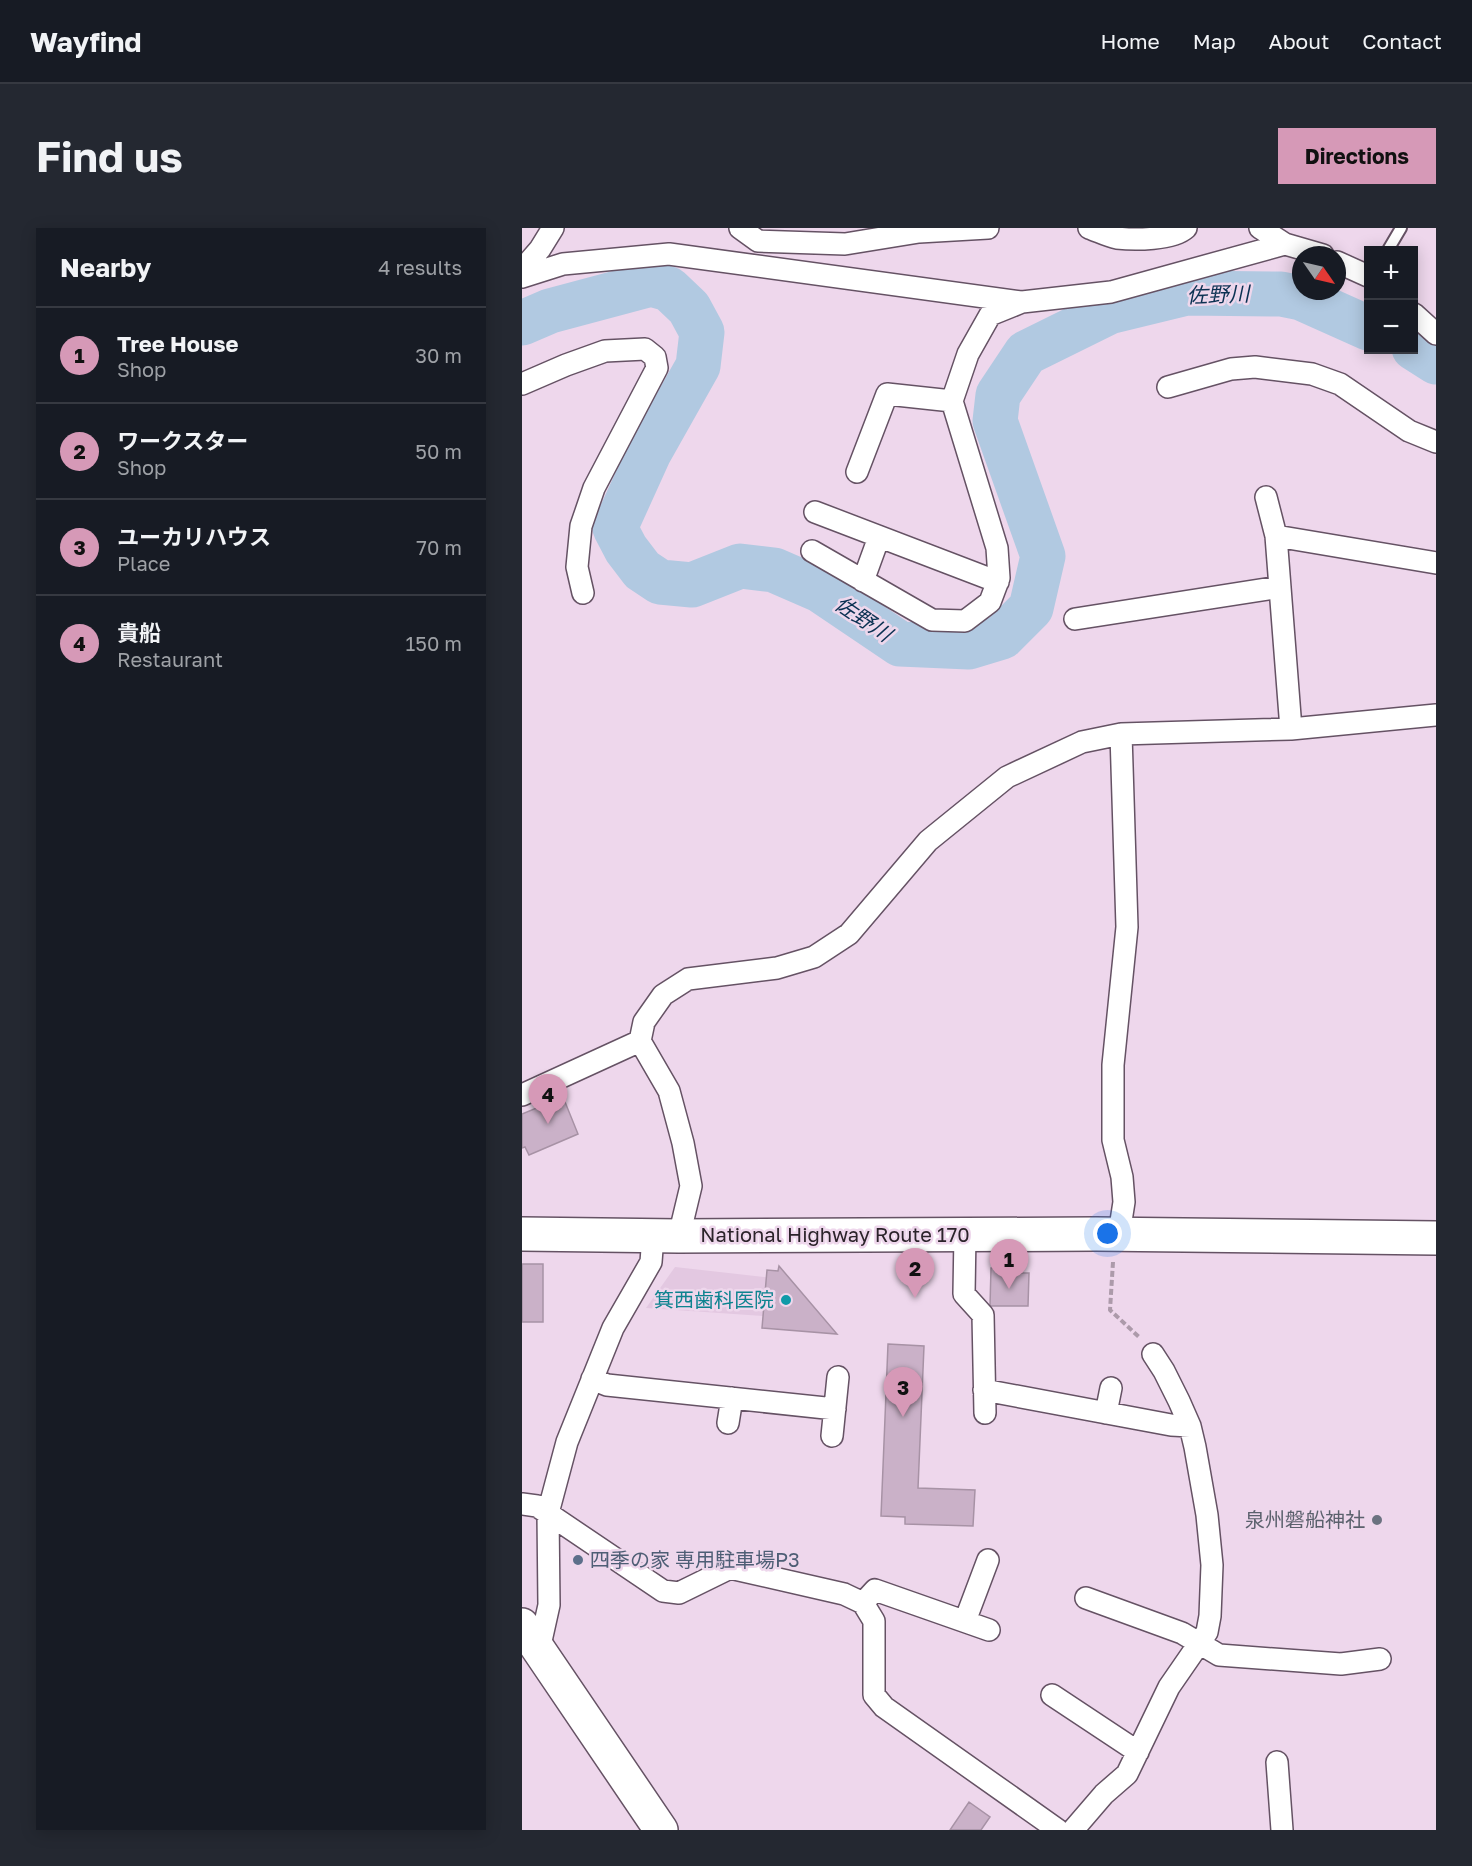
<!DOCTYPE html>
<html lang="en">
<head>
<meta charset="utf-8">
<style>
  :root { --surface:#171b24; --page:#242831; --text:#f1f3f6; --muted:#9ea1a6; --line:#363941; --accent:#d699b7 }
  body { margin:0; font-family:"Golos Text","Noto Sans JP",sans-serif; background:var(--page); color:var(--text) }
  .controls { position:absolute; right:18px; top:18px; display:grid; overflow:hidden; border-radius:0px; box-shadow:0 3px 15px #0003 }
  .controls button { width:54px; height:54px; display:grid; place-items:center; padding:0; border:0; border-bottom:2px solid var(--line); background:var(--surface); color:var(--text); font:30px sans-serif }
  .compass { position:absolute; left:770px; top:18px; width:54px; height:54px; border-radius:50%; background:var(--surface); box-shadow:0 3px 15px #0003; rotate:124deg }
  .you { position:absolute; left:586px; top:1006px; width:21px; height:21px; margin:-15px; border:4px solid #fff; border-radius:50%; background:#1a73e8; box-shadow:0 0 0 9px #1a73e833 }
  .badge { display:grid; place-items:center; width:39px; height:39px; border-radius:50%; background:var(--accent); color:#111; font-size:20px; font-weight:700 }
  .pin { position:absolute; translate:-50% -50px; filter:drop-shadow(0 2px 3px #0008) }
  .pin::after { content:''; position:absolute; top:32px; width:21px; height:18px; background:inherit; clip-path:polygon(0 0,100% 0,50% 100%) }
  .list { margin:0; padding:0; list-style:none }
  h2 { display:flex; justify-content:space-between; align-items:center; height:78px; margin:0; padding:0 24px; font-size:26px }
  h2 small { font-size:20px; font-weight:400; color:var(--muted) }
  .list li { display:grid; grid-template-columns:39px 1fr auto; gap:18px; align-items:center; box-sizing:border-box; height:96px; padding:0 24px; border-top:2px solid var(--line) }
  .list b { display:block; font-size:22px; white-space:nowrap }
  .list p { margin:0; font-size:20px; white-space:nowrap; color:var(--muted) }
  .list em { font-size:20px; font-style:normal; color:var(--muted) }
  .map { position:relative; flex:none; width:914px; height:1602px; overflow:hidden; border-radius:0px }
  header { display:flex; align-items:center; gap:36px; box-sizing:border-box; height:84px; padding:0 30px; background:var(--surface); border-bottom:2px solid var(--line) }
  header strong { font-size:28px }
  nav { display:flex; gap:33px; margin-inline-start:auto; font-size:21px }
  .intro { display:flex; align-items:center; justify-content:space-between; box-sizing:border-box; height:144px; padding:0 36px }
  h1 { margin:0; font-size:42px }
  .button { padding:15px 27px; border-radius:0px; background:var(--accent); color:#111; font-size:21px; font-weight:700 }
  main { display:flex; gap:36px; padding:0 36px }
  aside { flex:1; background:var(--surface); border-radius:0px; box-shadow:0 3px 15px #0003 }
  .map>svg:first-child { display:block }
  .built { fill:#e3c8e1 }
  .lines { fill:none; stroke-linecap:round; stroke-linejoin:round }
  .river { stroke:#b1c9e1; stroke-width:45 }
  .building { fill:#cab1c8; stroke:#a792a5; stroke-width:1.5 }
  .service-casing { stroke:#655264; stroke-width:14 }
  .minor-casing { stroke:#655264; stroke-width:24 }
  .primary-casing { stroke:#655264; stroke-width:36 }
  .trunk-casing { stroke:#655264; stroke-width:36 }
  .path { stroke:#ac9aaa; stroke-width:4; stroke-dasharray:6 3; stroke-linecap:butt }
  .service { stroke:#fff; stroke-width:10 }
  .minor { stroke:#fff; stroke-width:21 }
  .primary { stroke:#fff; stroke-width:33 }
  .trunk { stroke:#fff; stroke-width:33 }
  .culture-dot { fill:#0f9aa8; stroke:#eed7ec; stroke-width:2 }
  .worship-dot { fill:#6b7280; stroke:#eed7ec; stroke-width:2 }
  .service-dot { fill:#5c6f8a; stroke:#eed7ec; stroke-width:2 }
  .labels { text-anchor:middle; stroke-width:5; stroke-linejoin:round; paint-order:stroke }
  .street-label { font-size:20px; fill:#2b232a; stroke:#eed7ec }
  .culture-label { font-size:20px; fill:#0d838f; stroke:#eed7ec; text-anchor:end }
  .worship-label { font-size:20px; fill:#5b616d; stroke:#eed7ec; text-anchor:end }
  .service-label { font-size:20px; fill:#4e5e75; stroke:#eed7ec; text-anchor:start }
  .water-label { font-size:21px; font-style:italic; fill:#0b3152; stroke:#eed7ec }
</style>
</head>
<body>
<header>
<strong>Wayfind</strong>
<nav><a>Home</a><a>Map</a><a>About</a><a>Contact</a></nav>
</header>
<div class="intro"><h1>Find us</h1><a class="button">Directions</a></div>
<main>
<aside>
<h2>Nearby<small>4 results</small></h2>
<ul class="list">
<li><span class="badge">1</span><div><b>Tree House</b><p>Shop</p></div><em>30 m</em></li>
<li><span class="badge">2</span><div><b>ワークスター</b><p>Shop</p></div><em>50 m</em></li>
<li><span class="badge">3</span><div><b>ユーカリハウス</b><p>Place</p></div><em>70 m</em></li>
<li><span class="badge">4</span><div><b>貴船</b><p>Restaurant</p></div><em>150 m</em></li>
</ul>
</aside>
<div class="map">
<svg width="914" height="1602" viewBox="0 0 914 1602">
  <rect width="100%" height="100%" fill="#eed7ec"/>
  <path class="built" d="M153,1039L251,1050L241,1088L124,1080Z"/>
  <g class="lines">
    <path class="river" d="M0,95L28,83L129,56L147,61L167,80L180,104L176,138L127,225L93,300L104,321L120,342L138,354L170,357L218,338L252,342L298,362L378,416L447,419L480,409L509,380L521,328L473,193L476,167L504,125L587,84L665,65L759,66L779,70L846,100
      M892,120L914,134"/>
  </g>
  <path class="building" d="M41,869L56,906L7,927L3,919L0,920V886Z
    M0,1036H21V1094H0Z
    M257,1038L315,1106L240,1100L245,1042L256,1043Z
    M469,1040H496L497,1045H507L506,1078H468Z
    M366,1116L402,1118L396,1260L453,1262L451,1298L383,1296V1289L359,1288Z
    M447,1574L468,1589L459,1602H428Z"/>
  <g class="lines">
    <defs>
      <path id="service" d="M866,22L879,0"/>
      <path id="minor" d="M218,0L236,13L323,16L397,4L466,0
        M567,0C576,3 585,8 595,10C612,12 651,12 664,0
        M738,0L763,16
        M815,34L846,48
        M0,42L18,21L31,0
        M0,49L41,36L147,26L499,74
        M892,86L914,106
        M0,156L44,137L83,123L123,121L133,129L135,140L72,260L59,298L55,339L61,365
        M646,159L709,141L733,139L790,146L818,156L887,203L914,214
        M335,244L365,166L430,173
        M744,269L754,308L769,501
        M293,284L476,354
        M754,308L914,335
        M290,323L410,392L443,393L468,374L477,350L475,320L430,173L446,126L468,87L500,74L589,64L763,16L801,27
        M341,353L357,309
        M553,391L758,359
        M118,813L147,863L161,915L169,958L157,1008
        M0,867L118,813L122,794L141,767L166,751L255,740L292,729L327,706L406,613L485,549L560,514L599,506L769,501L914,487
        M443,1006L442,1066L461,1087L463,1185
        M597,1006L602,974L600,949L591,912V837L605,699L599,506
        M70,1151L85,1157L313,1181
        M462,1162L649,1197L668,1198
        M584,1185L589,1160
        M206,1195L210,1170
        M310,1208L316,1149
        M0,1276L15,1278L141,1363L157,1365L208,1340L322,1366L341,1375L352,1393V1467L362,1479L536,1602
        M564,1370L660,1405L697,1427L819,1436L858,1431
        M341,1375L353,1362L467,1402
        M443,1393L466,1332
        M17,1422L27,1377L26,1285L45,1214L91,1100L129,1034L131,1008
        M530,1467L616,1524
        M755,1534L760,1602
        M551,1602L582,1566L605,1546L647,1459L685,1404L688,1388L690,1337L685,1287L673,1219L668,1198L657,1173L642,1143L631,1126"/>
      <path id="primary" d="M0,1397L139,1602"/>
      <path id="trunk" d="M0,1006L157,1008L574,1006L914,1010"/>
    </defs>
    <use href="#service" class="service-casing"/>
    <use href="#minor" class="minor-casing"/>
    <use href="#primary" class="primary-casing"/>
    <use href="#trunk" class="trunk-casing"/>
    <path class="path" d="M591,1034L588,1082L617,1109"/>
    <use href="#service" class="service"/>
    <use href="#minor" class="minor"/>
    <use href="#primary" class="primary"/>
    <use href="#trunk" class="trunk"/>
  </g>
  <circle class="culture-dot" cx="264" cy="1072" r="6"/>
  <circle class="worship-dot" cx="855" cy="1292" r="6"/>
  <circle class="service-dot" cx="56" cy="1332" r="6"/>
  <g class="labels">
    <g class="street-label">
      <text x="313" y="1014">National Highway Route 170</text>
    </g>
    <g class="culture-label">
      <text x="252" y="1079">箕西歯科医院</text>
    </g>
    <g class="worship-label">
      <text x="843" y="1299">泉州磐船神社</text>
    </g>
    <g class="service-label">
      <text x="68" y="1339">四季の家 専用駐車場P3</text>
    </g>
    <g class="water-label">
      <text transform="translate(696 67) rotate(-2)" y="7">佐野川</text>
      <text transform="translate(341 391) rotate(34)" y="7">佐野川</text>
    </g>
  </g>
</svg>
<div class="controls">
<button>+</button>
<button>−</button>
</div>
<svg class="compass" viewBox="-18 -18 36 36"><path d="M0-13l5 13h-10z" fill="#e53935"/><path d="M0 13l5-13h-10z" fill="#9ea1a6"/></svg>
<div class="you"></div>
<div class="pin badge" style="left:487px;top:1061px">1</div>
<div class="pin badge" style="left:393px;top:1070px">2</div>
<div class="pin badge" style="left:381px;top:1189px">3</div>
<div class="pin badge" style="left:26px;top:896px">4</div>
</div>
</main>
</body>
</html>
